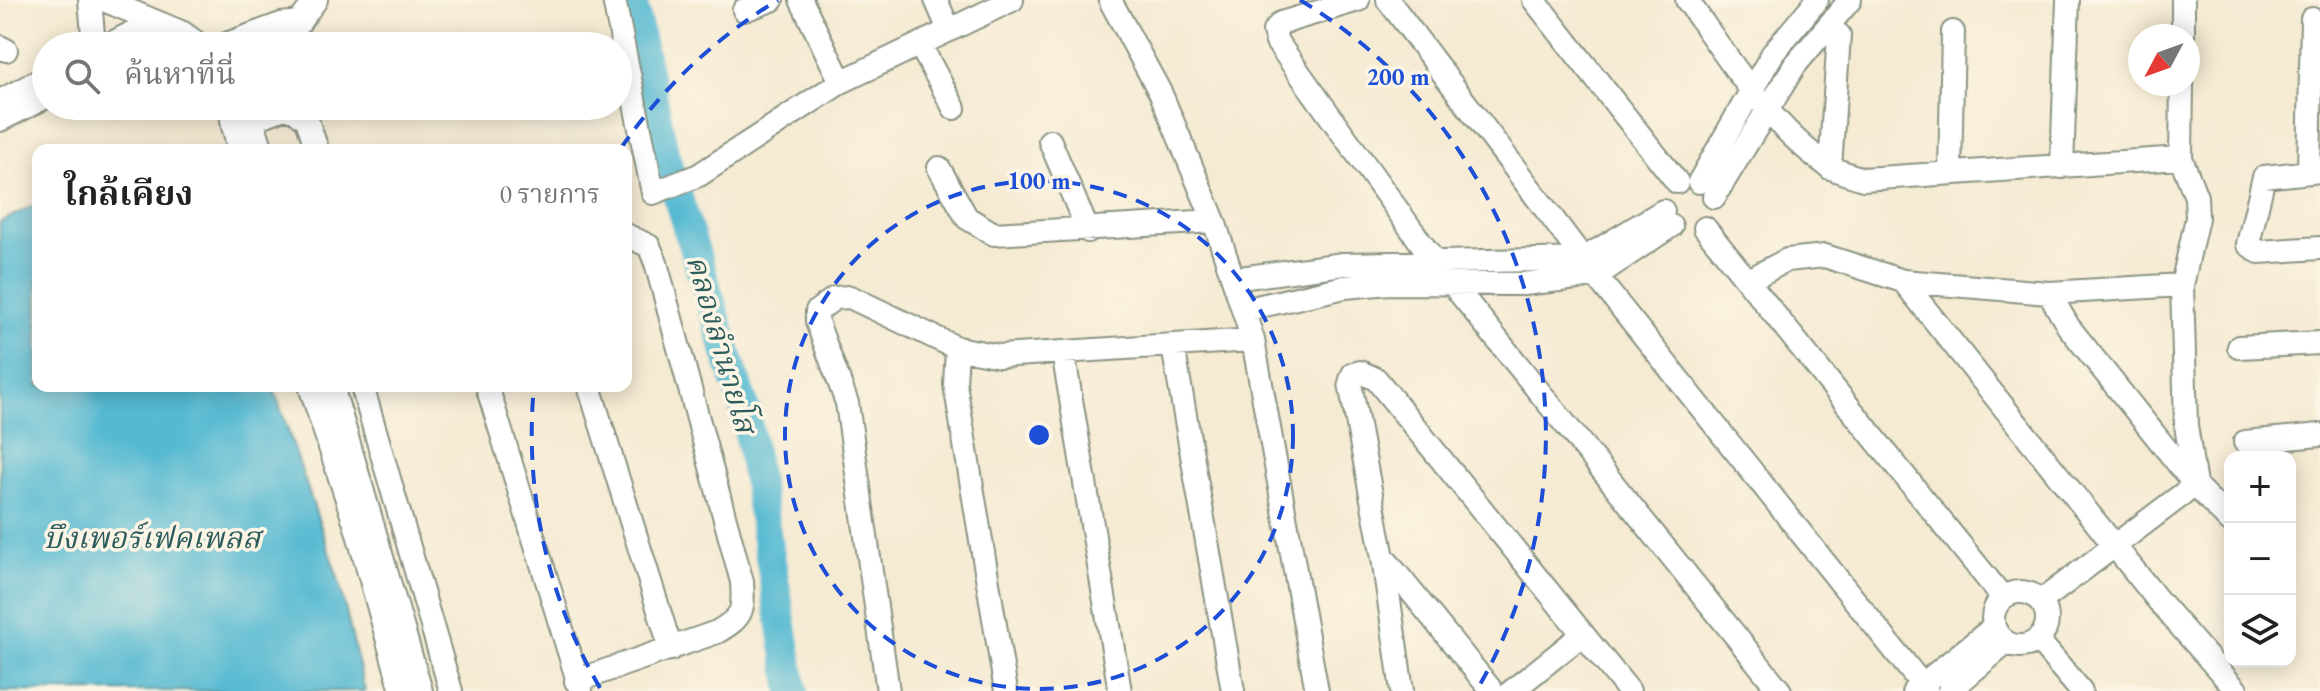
<!DOCTYPE html>
<html lang="th">
<head>
<meta charset="utf-8">
<style>
  :root { --surface:#fff; --page:#f6f6f6; --text:#222; --muted:#767676; --line:#e0e0e0 }
  body { margin:0; font-family:"EB Garamond","Noto Serif Thai",serif; background:var(--page); color:var(--text) }
  .controls { position:absolute; right:24px; bottom:24px; display:grid; overflow:hidden; border-radius:16px; box-shadow:0 4px 20px #0003 }
  .controls button { width:72px; height:72px; display:grid; place-items:center; padding:0; border:0; border-bottom:2px solid var(--line); background:var(--surface); color:var(--text); font:40px sans-serif }
  .compass { position:absolute; left:2128px; top:24px; width:72px; height:72px; border-radius:50%; background:var(--surface); box-shadow:0 4px 20px #0003; rotate:229deg }
  .list { margin:0; padding:0; list-style:none }
  h2 { display:flex; justify-content:space-between; align-items:center; height:104px; margin:0; padding:0 32px; font-size:34px }
  h2 small { font-size:26px; font-weight:400; color:var(--muted) }
  .icon { flex:none; width:44px; height:44px; fill:none; stroke:currentColor; stroke-width:2; stroke-linecap:round; stroke-linejoin:round }
  .map { position:relative; flex:none; width:2320px; height:691px; overflow:hidden }
  .search { position:absolute; background:var(--surface); box-shadow:0 4px 20px #0003; left:32px; top:32px; width:600px; height:88px; display:flex; align-items:center; gap:20px; box-sizing:border-box; padding:0 28px; border-radius:44px; color:var(--muted); font-size:30px }
  .panel { position:absolute; background:var(--surface); box-shadow:0 4px 20px #0003; left:32px; top:144px; width:600px; height:248px; border-radius:16px }
  .map>svg:first-child { display:block }
  .water { fill:#54b9d2; stroke:#3a7b83; stroke-width:2 }
  .lines { fill:none; stroke-linecap:round; stroke-linejoin:round }
  .river { stroke:#54b9d2; stroke-width:30 }
  .minor-casing { stroke:#8a9483; stroke-width:26 }
  .minor { stroke:#fff; stroke-width:22 }
  .ring { fill:none; stroke:#1d4ed8; stroke-width:4; stroke-dasharray:14 10 }
  .labels { text-anchor:middle; stroke-width:7; stroke-linejoin:round; paint-order:stroke }
  .water-label { font-size:30px; font-style:italic; fill:#2c5c5c; stroke:#fcf5e5 }
  .centre { fill:#1d4ed8; stroke:#fcf5e5; stroke-width:4 }
  .ring-label { font-size:24px; text-anchor:middle; font-weight:bold; fill:#1d4ed8; stroke:#fcf5e5; stroke-width:7; stroke-linejoin:round; paint-order:stroke }
</style>
</head>
<body>
<div class="map">
<svg width="2320" height="691" viewBox="0 0 2320 691">
  <rect width="100%" height="100%" fill="#fcf5e5"/>
  <filter id="ink" filterUnits="userSpaceOnUse"><feTurbulence type="fractalNoise" baseFrequency=".0125" numOctaves="2"/><feDisplacementMap in="SourceGraphic" scale="16" xChannelSelector="R" yChannelSelector="G"/><feConvolveMatrix kernelMatrix="1 2 1 2 8 2 1 2 1" color-interpolation-filters="sRGB"/></filter>
  <filter id="wash" filterUnits="userSpaceOnUse"><feTurbulence type="fractalNoise" baseFrequency=".006" numOctaves="4" result="noise"/><feDisplacementMap in="SourceGraphic" scale="32" xChannelSelector="R" yChannelSelector="G"/><feGaussianBlur stdDeviation="1.8" result="paint"/><feColorMatrix in="noise" values="0 0 0 0 0 0 0 0 0 0 0 0 0 0 0 0 0 1.4 0 .05"/><feComposite in="paint" operator="in"/></filter>
  <g filter="url(#wash)">
    <rect width="100%" height="100%" fill="#f5ead2"/>
    <path class="water" d="M38,203V386H273L338,578L365,691H0V222Z"/>
    <g class="lines">
      <path class="river" d="M632,0L665,157L745,410L793,691"/>
    </g>
  </g>
  <g filter="url(#ink)">
    <g class="lines">
      <defs>
        <path id="minor" d="M90,0L94,46
          M104,0L183,33L201,46
          M614,0L653,193L699,175L841,82L1012,0
          M801,0L841,82
          M936,0L949,30
          M1110,0L1161,94L1214,221L1253,340L1317,691
          M1358,0L1281,23L1274,31L1277,42L1434,261L1780,691
          M1388,0L1596,276L1927,691
          M1534,0L1677,182
          M1687,0C1728,58 1769,125 1828,166C1838,172 1852,175 1863,179L2181,158
          M744,10L772,0
          M2183,36V0
          M920,45L954,108
          M106,46L153,22
          M152,46L183,33
          M221,46L281,24L300,22
          M270,46L291,33L316,0
          M0,47L6,50
          M0,101L46,77
          M248,107L262,150
          M234,112L232,120L239,150
          M0,120L46,97
          M233,127L282,109H294L307,120L317,149
          M1050,141L1088,231
          M2062,167L2068,0
          M939,168L967,218L994,234L1214,221
          M1830,168L1839,35
          M2320,171L2264,177L2248,244L2259,252L2320,248
          M2309,172L2312,19
          M1950,173L1953,32
          M1699,182L1773,53L1817,0
          M1714,197L1795,65L1850,0
          M1705,228L2003,598
          M1233,279L1343,264L1583,259L1663,211
          M1749,280L1787,260L1825,256L1903,281L2049,293L2182,285
          M1903,281L2161,604L2237,691
          M2049,293L2068,326L2195,485L2230,521
          M1243,310L1345,287L1390,283L1523,284L1596,276L1671,226
          M1173,346L1233,691
          M2239,347L2320,343
          M957,348L955,384L1006,691
          M1063,352L1120,691
          M310,386L357,530L402,691
          M332,386L421,691
          M362,386L451,691
          M487,386L581,691
          M589,386L671,649
          M2245,442L2320,435
          M1384,558L1492,691
          M1993 619a27 27 0 1 1 54 0a27 27 0 1 1-54 0Z
          M2040,602L2195,485L2186,425L2182,285L2197,218L2196,197L2181,158L2182,84
          M2038,640L2081,691
          M576,681L717,632C743,617 744,611 742,582L656,263L649,246L626,235
          M888,691L847,403L817,322V311L835,298L850,297L957,348L1000,356L1253,340
          M1402,691L1383,558L1350,383L1353,374L1360,372L1376,379L1629,691
          M1512,691L1583,634
          M1914,691L1994,627
          M1949,691L2006,643"/>
      </defs>
      <use href="#minor" class="minor-casing"/>
      <use href="#minor" class="minor"/>
    </g>
  </g>
  <g class="ring">
    <circle cx="1039" cy="435" r="254"/>
    <path d="M600 688A507 507 0 0 1 534 386M621 148A507 507 0 0 1 778 0M1300 0A507 507 0 0 1 1478 688"/>
  </g>
  <g class="labels">
    <g class="water-label">
      <text transform="translate(721 344) rotate(74)" y="10">คลองลำนายโส</text>
      <text x="152" y="548">บึงเพอร์เฟคเพลส</text>
    </g>
  </g>
  <circle cx="1039" cy="435" r="12" class="centre"/>
  <g class="ring-label">
    <text x="1398" y="85">200 m</text>
    <text x="1039" y="189">100 m</text>
  </g>
</svg>
<div class="controls">
<button>+</button>
<button>−</button>
<button><svg class="icon" aria-label="layers" viewBox="0 0 24 24"><path d="M12 4l9 5-9 5-9-5zM3 14l9 5 9-5"/></svg></button>
</div>
<svg class="compass" viewBox="-18 -18 36 36"><path d="M0-13l5 13h-10z" fill="#e53935"/><path d="M0 13l5-13h-10z" fill="#767676"/></svg>
<div class="search"><svg class="icon" aria-label="search" viewBox="0 0 24 24"><circle cx="10" cy="10" r="6"/><path d="M15 15l6 6"/></svg>ค้นหาที่นี่</div>
<section class="panel">
<h2>ใกล้เคียง<small>0 รายการ</small></h2>
<ul class="list">
</ul>
</section>
</div>
</body>
</html>
